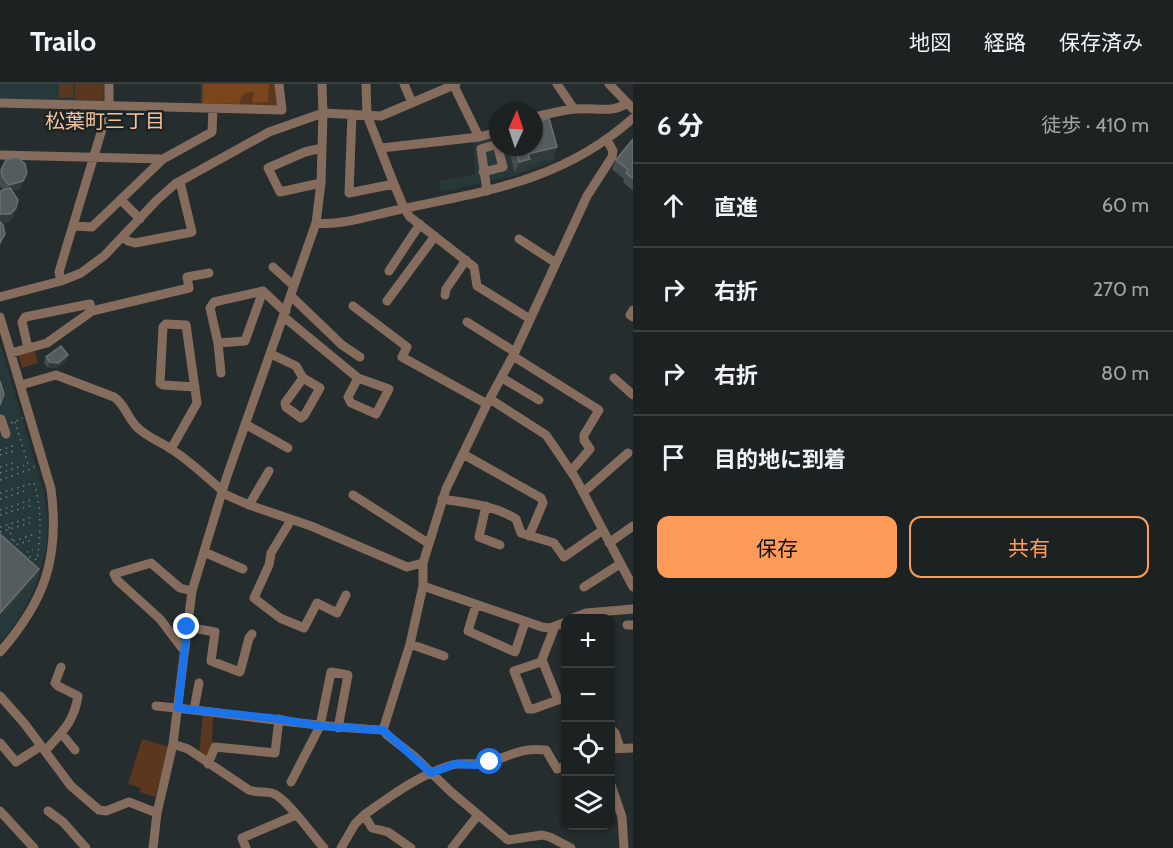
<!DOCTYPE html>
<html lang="ja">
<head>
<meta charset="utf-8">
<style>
  :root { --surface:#1c2222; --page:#252a2a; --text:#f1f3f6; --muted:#a0a4a5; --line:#3a3f40; --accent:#fe9b59 }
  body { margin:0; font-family:Cabin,"Noto Sans JP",sans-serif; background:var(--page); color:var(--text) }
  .controls { position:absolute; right:18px; bottom:18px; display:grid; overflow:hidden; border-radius:12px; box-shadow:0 2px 4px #0004 }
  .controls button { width:54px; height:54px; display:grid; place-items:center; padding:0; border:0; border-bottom:2px solid var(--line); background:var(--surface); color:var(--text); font:30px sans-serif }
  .compass { position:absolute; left:489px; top:18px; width:54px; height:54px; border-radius:50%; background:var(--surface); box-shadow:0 2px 4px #0004; rotate:3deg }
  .stop { position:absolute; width:18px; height:18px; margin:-14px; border:4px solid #1a73e8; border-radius:50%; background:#fff }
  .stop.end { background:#1a73e8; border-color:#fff; box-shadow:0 2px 6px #0008 }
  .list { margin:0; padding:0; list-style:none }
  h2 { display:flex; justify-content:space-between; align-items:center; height:78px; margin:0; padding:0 24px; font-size:26px }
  h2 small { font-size:20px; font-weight:400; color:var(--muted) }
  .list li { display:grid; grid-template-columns:39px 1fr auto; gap:18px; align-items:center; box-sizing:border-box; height:84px; padding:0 24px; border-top:2px solid var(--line) }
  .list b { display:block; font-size:22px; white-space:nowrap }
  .list em { font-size:20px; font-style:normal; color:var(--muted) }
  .actions { display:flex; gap:12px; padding:18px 24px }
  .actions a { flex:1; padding:14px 0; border:2px solid var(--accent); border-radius:12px; text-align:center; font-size:21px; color:var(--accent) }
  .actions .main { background:var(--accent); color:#111 }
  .icon { flex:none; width:33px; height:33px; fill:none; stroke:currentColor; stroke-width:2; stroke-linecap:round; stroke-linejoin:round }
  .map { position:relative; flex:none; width:633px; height:764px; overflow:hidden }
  header { display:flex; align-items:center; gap:36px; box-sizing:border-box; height:84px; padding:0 30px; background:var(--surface); border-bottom:2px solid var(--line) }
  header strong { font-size:28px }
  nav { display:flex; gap:33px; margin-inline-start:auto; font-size:21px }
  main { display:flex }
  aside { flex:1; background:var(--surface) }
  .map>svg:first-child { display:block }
  .built { fill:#27383a }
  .green { fill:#5b371f }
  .forest { fill:#7b451e }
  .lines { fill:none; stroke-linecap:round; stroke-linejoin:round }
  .path { stroke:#747b7c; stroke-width:1.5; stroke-dasharray:1.5 4.5; stroke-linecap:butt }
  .minor { stroke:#866c5c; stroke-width:9 }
  .wall { fill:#454e4f }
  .shaded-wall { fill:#323b3c }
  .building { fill:#545c5d; stroke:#676f70; stroke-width:1.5 }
  .route { stroke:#1a73e8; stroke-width:8 }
  .labels { text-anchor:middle; stroke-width:5; stroke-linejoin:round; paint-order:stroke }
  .neighbourhood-label { font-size:20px; fill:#f8c09d; stroke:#1b2424 }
</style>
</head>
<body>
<header>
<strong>Trailo</strong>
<nav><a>地図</a><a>経路</a><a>保存済み</a></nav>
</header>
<main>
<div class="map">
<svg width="633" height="764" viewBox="0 0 633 764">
  <rect width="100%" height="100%" fill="#252d2e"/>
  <path class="built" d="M0,0H106V16L103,19L0,16Z
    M547,35L556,76L514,92L440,108L439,97L475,90L473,58L498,52V63H534V38Z
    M0,259L44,409L48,438L46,466L35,504L18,537L0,559Z"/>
  <path class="green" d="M59,0H73L74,13L59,14Z
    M75,0H104L103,17L75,16Z
    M201,0H275L277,20L275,22L201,21Z
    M34,265L38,279L22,284L18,269Z
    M203,631L213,632L212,657H214L208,672L205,673L199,670Z
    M142,655L170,663L155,713L140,708L141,704L128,700Z"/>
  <path class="forest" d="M203,0H269L268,18L253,19L252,16L255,8H248L241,13L239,20L203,19Z"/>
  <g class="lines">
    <path class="path" d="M11,339L23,334
      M0,366L13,362
      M0,371L14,367
      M0,383L17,378
      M0,389L28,380L15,338
      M0,396L31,385L35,382
      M0,409L34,399C42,426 41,448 37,476L30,473L27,477
      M0,415L28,406
      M0,426L31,416
      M0,431L33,421
      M0,443L33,433
      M9,443L13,459
      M0,448L33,438
      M8,459L35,450
      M11,462L32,456
      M21,470L33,466"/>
    <path class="minor" d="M404,0L412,19
      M453,0L479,53
      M557,0L574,25
      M609,0L633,25
      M0,19L282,26L279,0
      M352,30L349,109L394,100L367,31L366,0
      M534,33C548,30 562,26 576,25C594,23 612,30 627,19
      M381,64L479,53L498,48
      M0,71L163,75
      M483,88L503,83L497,60L481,65L487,107
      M321,99L280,108L268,84L305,68L322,64
      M394,100L404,124L410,133L474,183L477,202L530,235
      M121,116L140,135
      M316,139C340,142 373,131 397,126C486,107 563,97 633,34
      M73,142L92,143L163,75L212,48L213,24
      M123,153L128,157L135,159L192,148L180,98
      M519,155L556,179
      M273,183L294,202
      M389,187L420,140
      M61,197L59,188L109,22V0
      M445,211L446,205L466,176
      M291,212L342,261L360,273
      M0,213L61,197L81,189L104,172L157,116L175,100L269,48L323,29L381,32L456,0
      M387,217L435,152
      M353,222L407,263L402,273L487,320
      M633,226L630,231L633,233
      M0,233L51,405C60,473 45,517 0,568
      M284,233L358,294L389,305L376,330L351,319L348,313L358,294
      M467,238L515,268
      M218,259L245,257L263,207
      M28,264L22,238L25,233L90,220L92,227
      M11,269L47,259L92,227L189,204L187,193L209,189
      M271,270L296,282L303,294L320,304L304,332L301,334L286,323L285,319L303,294
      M513,272L599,326L584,351V356L590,365L571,387
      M221,289L218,259L210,224L214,218L263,207L282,225L286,227
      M502,294L539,316
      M614,294L633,311
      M21,301L56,291L114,313C126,321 128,336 139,345C149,354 161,358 171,365C189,376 206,393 223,407
      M490,315L546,351L553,361L576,395L633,503
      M1,335L6,350
      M245,340L288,364
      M171,365L197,319L186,241L166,240L163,243L160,299L163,301L195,303
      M463,370L541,414L543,419L529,452
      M582,407L587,405L628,369
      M222,409L249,421L311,442L407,483L423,479
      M353,411L428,459
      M442,415C467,419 494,421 516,435L521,449L554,459L564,473L603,446
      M249,421L269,387
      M486,422L479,453L500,461
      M291,436L271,469L269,481L254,514L280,534L304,544L317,519L337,529L346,511
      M609,459L633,442
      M204,468L243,485
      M423,502L542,543L550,544L566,538
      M584,503L620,480
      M476,521L468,547L515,568L525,538
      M573,534L586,529L633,525
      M627,541H633
      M187,543L215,548L211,577L240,588L249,554L252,550
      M410,560L444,572
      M185,565L182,564L160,535L117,496L114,490L151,479L180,504L192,507
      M542,576L558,616L533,625H529L514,587L541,578L555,542
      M0,612L24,639L71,702L99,726L106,727L129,718L157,729
      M156,622C232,629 307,643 383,646L410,560L423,502V479L446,405L487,320L515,268L587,112L612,73L613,67L607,56
      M194,625L199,599
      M383,646L387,651L414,672L450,707L508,756L542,751L550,753L571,764
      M612,646L615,649L620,664
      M61,649L75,666
      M0,659L16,678L41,662
      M173,660L188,665L249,706C257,709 264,707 272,709C286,713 312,751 324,764
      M610,665L633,664
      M45,667C62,648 74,638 78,612L58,602L55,599L61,583
      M208,680L215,663L275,669L279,635
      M291,698L320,642L331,588L348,591L338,644
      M610,698L622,733L624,764
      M0,727L34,764
      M48,727L63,738L86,764
      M364,731L372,744L388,748L411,764
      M153,764L157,729L173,660L192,507L226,395L316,139L321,99L323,29L322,0
      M246,764L242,754L296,731
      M341,764L355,740L364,731C391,712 420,690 452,681C464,678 476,682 489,678C511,672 521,663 546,666L557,685L566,682
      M452,764L478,731"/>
  </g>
  <path class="wall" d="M540,37L557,63L553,73L527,80L526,86L515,89L508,63H534Z
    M633,55V107L623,98L624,95L612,85L616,76Z
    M6,76L27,89L20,105L12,107L16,124L13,133L7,139H0L5,150L0,162V107L3,106L0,102V88Z
    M68,271L66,277L56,284H48L44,279L46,273Z"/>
  <path class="shaded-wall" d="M557,63L553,73L527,80L526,86L515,89L519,78L528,70Z
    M27,89L20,105L6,109L9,101Z
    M16,124L13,133L7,139H0V130Z
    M68,271L66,277L56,284H48L50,278Z
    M39,485L35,496L0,535V529Z"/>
  <path class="building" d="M539,34L540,37L549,34L557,63L528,70L530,75L519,78L515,63H534V35Z
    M633,55V94L626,89L628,86L616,76Z
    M13,74H18L25,80L27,89L23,97L9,101L3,94L1,86L6,76Z
    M10,104L18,116L16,124L10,130H0V107Z
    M0,138L3,141L5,150L0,158Z
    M61,262L68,271L58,279L50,278L46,273Z
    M0,297L4,310L0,321Z
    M0,450L39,485L0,529Z"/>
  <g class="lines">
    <path class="route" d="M187,543L178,624L279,635L320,642L383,646L431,689L455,680L475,681L490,678"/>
  </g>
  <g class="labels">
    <g class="neighbourhood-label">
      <text x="105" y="44">松葉町三丁目</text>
    </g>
  </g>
</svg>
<div class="controls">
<button>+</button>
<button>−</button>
<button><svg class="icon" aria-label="locate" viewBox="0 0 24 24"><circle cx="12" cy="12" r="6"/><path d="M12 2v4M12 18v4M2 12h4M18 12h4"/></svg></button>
<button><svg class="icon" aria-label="layers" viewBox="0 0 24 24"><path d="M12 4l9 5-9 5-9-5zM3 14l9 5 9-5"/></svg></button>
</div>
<svg class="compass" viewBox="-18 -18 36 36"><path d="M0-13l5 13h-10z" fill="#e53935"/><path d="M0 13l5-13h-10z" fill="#a0a4a5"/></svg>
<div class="stop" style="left:490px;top:678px"></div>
<div class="stop end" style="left:187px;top:543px"></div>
</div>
<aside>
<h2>6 分<small>徒歩 · 410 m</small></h2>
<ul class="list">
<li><svg class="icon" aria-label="ahead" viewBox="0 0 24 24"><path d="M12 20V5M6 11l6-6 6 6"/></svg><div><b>直進</b></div><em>60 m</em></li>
<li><svg class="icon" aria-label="right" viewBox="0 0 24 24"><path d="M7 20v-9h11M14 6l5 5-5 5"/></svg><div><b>右折</b></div><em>270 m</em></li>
<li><svg class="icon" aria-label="right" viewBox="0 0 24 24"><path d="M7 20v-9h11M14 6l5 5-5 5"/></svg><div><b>右折</b></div><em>80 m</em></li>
<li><svg class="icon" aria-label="arrive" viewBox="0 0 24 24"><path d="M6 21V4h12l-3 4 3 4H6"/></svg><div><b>目的地に到着</b></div></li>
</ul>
<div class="actions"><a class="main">保存</a><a>共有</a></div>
</aside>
</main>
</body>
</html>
